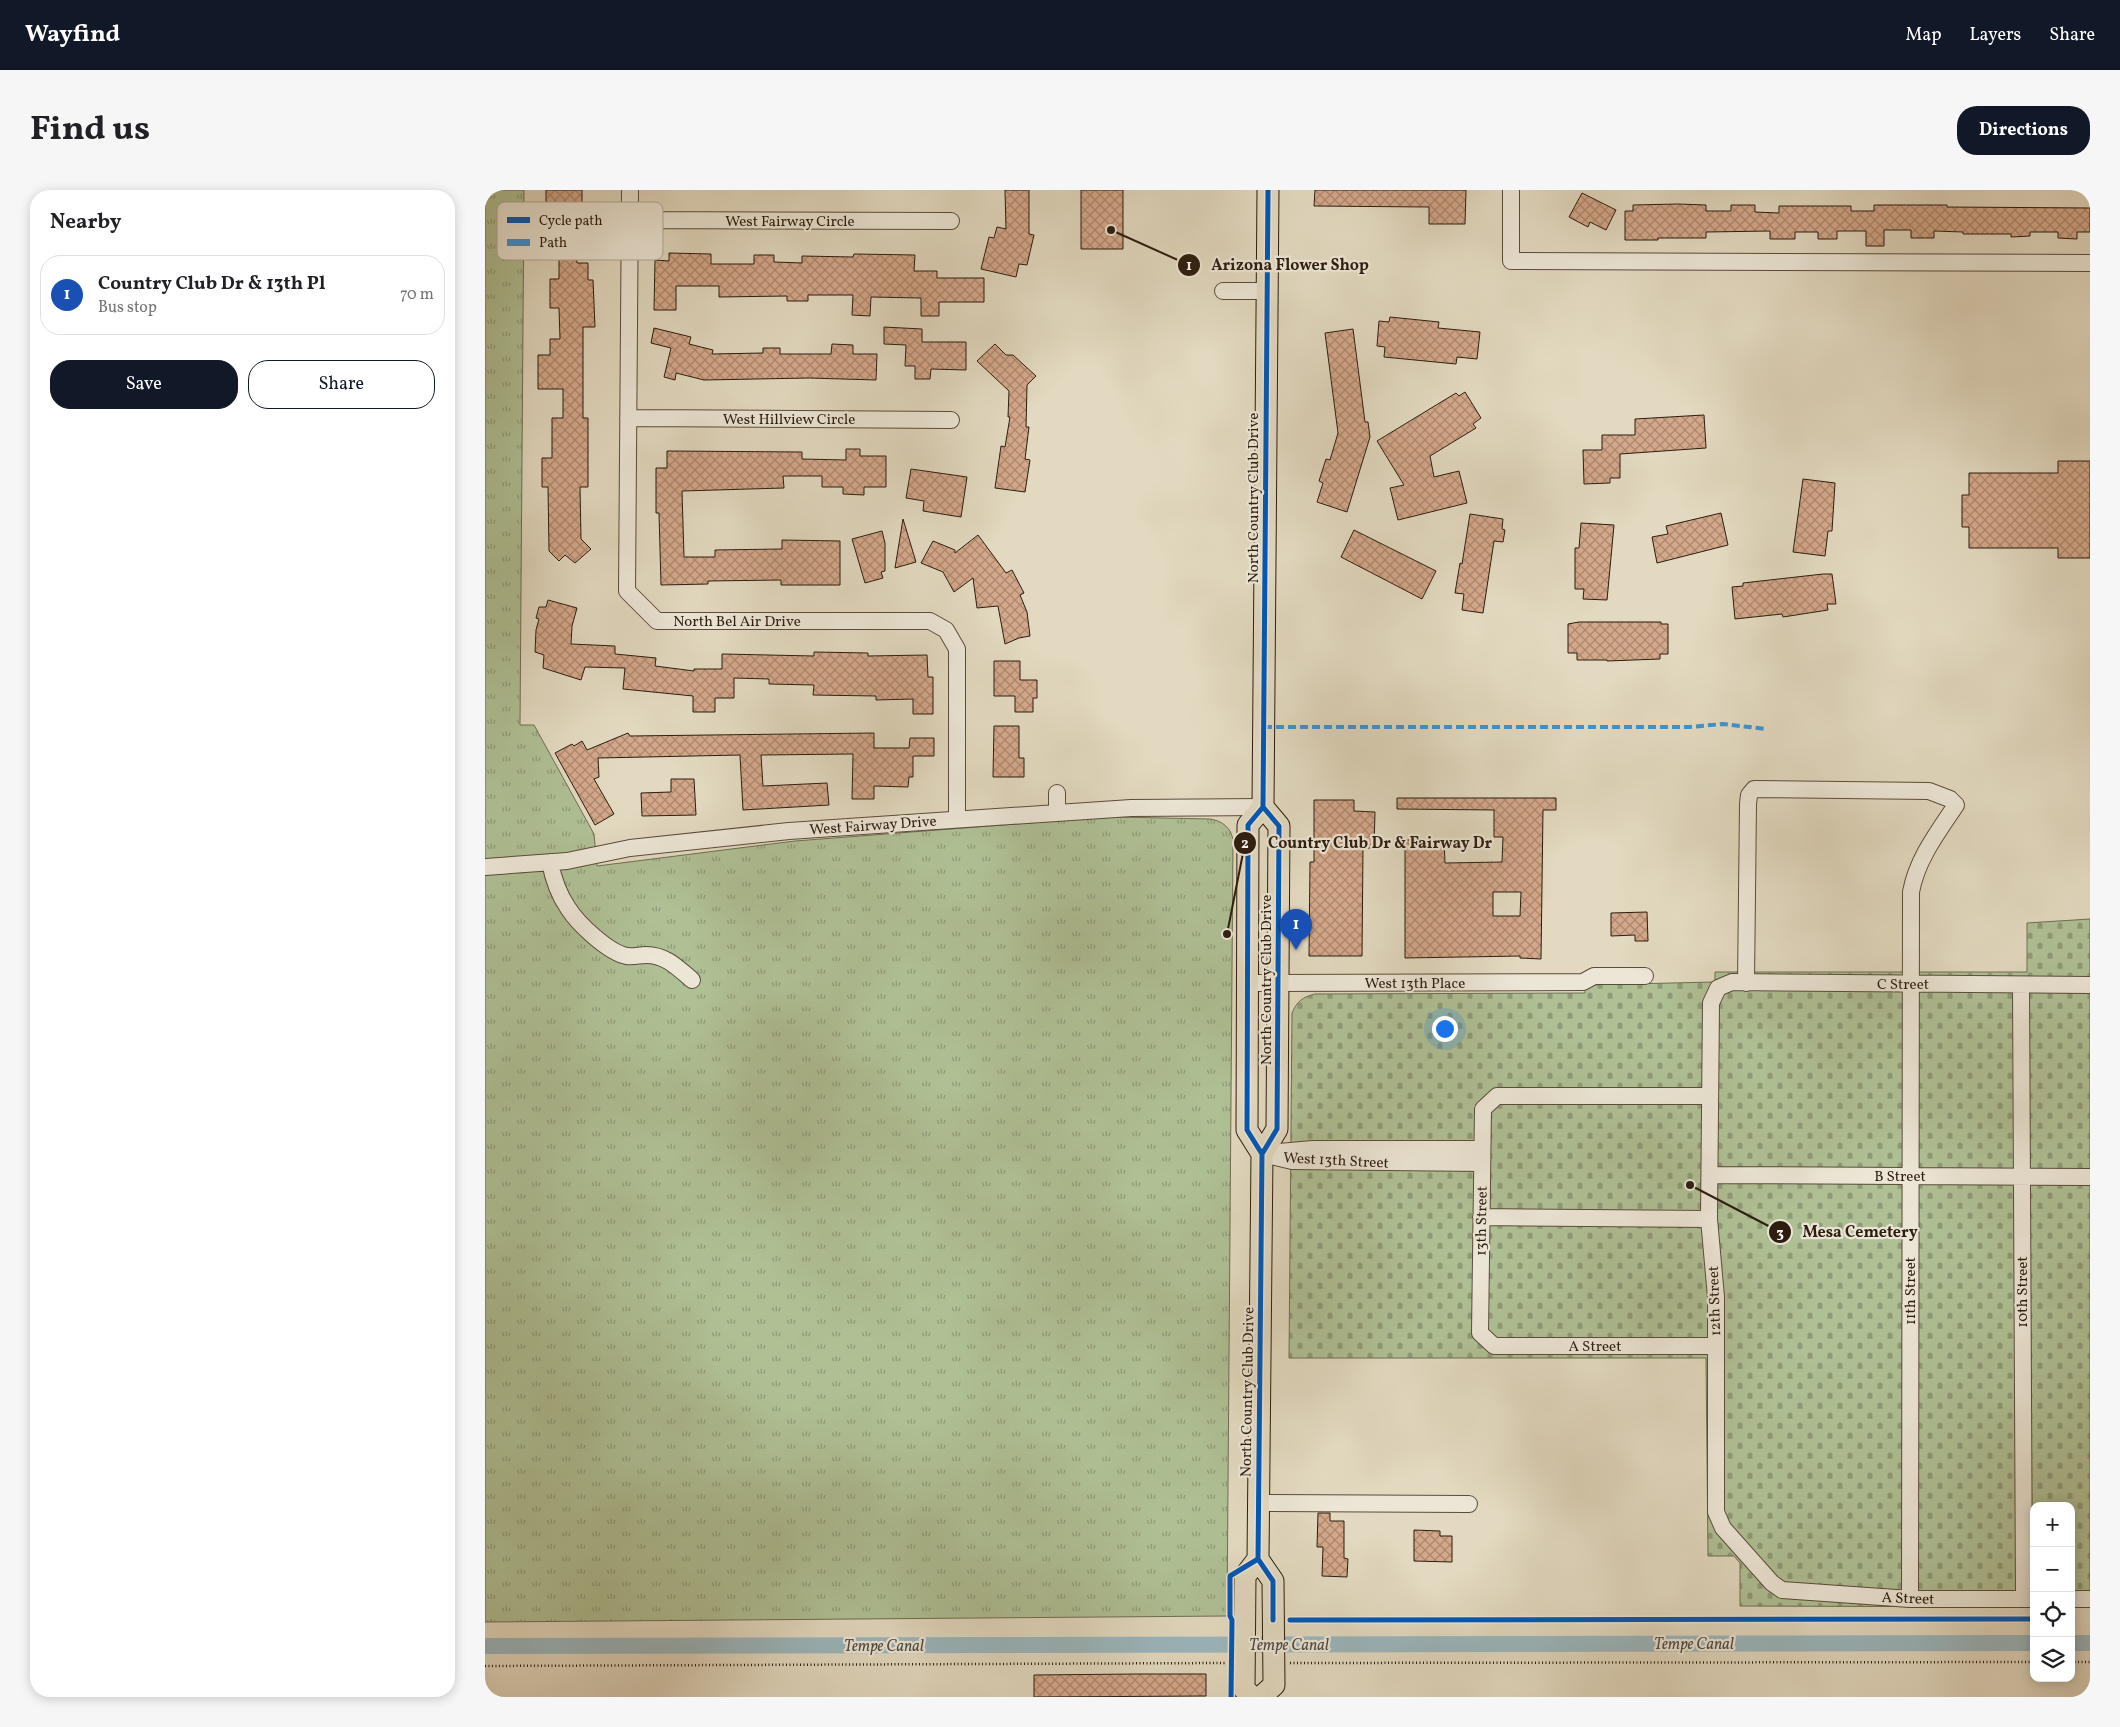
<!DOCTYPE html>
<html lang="en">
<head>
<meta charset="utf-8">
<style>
  :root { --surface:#fff; --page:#f6f6f6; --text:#202124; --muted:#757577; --line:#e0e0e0; --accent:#111827 }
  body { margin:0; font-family:Vollkorn,serif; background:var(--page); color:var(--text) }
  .controls { position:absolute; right:15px; bottom:15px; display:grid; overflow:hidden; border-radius:10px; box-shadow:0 2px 12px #0003 }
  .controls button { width:45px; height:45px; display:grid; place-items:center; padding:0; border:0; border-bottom:1px solid var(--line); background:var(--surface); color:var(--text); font:25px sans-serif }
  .you { position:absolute; left:959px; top:838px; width:18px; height:18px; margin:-12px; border:4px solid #fff; border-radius:50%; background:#1a73e8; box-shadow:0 0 0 8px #1a73e833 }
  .badge { display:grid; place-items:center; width:32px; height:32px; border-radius:50%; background:var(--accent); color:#fff; font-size:16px; font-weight:700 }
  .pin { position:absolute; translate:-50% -41px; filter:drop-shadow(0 1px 2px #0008) }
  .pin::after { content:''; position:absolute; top:26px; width:18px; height:15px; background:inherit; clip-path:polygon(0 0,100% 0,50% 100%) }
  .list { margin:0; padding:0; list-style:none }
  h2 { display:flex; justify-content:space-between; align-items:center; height:65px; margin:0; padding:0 20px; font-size:21px }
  h2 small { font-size:16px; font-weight:400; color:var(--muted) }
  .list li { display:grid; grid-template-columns:32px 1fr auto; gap:15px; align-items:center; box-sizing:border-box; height:80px; margin:0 10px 10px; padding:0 10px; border:1px solid var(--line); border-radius:20px }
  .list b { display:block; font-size:19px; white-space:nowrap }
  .list p { margin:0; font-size:16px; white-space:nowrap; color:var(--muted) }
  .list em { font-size:16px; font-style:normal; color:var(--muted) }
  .actions { display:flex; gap:10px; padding:15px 20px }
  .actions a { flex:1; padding:11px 0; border:1px solid var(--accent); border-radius:20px; text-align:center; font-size:18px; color:var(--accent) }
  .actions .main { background:var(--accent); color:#fff }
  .icon { flex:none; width:28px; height:28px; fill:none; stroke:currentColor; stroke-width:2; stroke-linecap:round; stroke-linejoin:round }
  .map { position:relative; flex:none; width:1605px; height:1507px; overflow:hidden; border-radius:20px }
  header { display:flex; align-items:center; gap:30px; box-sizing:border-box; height:70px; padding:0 25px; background:var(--accent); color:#fff }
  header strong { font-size:24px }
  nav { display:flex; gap:28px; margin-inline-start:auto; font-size:18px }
  .intro { display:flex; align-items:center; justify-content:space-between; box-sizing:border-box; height:120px; padding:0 30px }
  h1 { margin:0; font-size:35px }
  .button { padding:12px 22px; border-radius:20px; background:var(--accent); color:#fff; font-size:18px; font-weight:700 }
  main { display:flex; gap:30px; padding:0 30px }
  aside { flex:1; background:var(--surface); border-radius:20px; box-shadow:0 2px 12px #0003 }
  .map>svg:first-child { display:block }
  .grass { fill:url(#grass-tufts); stroke:#6e6e52 }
  .cemetery { fill:url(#cemetery-stones); stroke:#6e6e52 }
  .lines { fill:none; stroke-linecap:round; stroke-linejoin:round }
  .canal { stroke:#9bb7be; stroke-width:16 }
  .building { fill:url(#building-cross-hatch); stroke:#2c1d0f; fill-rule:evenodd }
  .minor-casing { stroke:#5a4c3b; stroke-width:18 }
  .major-casing { stroke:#2c1d0f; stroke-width:23 }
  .path { stroke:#2c1d0f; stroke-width:2.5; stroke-dasharray:1 2.5; stroke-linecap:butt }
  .minor { stroke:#ece6d6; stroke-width:16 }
  .major { stroke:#e2d9c0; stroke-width:21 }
  .quiet { stroke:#3c94d2; stroke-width:4; stroke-dasharray:8 4; stroke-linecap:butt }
  .cycleway-casing { stroke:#ece6d6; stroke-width:8 }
  .cycleway { stroke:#0057b8; stroke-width:5 }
  .labels { text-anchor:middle; stroke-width:4.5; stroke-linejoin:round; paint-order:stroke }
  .street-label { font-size:15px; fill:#2c1d0f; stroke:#ece6d6 }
  .water-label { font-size:16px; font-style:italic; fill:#4d4b44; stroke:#ece6d6 }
  .key { fill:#ece6d6; stroke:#b2aa9a; stroke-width:1 }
  .key-label { font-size:14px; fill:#2c1d0f }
  .leader { fill:none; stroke:#2c1d0f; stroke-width:2 }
  .callout-dot { fill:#2c1d0f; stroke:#ece6d6; stroke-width:2 }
  .mark-label { font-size:15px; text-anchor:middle; font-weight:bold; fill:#fff }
  .callout-label { font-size:16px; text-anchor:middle; font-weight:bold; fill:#2c1d0f; stroke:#ece6d6; stroke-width:4.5; stroke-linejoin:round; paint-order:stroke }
</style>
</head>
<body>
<header>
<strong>Wayfind</strong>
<nav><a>Map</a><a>Layers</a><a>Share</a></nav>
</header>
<div class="intro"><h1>Find us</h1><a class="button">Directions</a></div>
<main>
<aside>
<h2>Nearby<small></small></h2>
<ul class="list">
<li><span class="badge" style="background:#1a4fb4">1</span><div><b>Country Club Dr &amp; 13th Pl</b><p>Bus stop</p></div><em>70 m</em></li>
</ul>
<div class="actions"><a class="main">Save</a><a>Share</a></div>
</aside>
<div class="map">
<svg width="1605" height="1507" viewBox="0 0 1605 1507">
  <defs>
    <pattern id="grass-tufts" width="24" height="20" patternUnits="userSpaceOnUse" patternTransform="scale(1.25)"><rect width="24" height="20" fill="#afc095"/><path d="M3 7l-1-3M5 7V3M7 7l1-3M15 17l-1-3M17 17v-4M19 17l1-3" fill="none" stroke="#8f9b78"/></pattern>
    <pattern id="cemetery-stones" width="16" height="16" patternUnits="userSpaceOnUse" patternTransform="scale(1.25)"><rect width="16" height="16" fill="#afc095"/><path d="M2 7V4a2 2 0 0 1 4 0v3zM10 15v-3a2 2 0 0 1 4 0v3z" fill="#8f9b78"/></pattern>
    <pattern id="building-cross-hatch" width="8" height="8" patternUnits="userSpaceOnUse" patternTransform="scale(1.25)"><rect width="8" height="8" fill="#d4a88a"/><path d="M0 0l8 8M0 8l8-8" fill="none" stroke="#ac886f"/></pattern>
  </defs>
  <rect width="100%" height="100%" fill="#e2d9c0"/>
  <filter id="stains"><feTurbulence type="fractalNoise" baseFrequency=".004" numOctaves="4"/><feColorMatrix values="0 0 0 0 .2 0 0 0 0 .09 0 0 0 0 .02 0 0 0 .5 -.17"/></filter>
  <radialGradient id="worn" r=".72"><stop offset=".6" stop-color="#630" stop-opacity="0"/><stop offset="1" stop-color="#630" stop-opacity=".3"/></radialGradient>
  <path class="grass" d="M0,0H39L35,535H49L109,644L112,676L310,651L595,629L632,627L725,629C738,631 746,638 748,650L742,1426L0,1432Z"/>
  <path class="cemetery" d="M1605,729V1417H1586V1316H1549V1417L1255,1416V1373L1249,1366H1223L1221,1168H804L807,823C812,811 818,807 830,804L1100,803V795L1230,792V782H1542V733Z"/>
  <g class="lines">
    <path class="canal" d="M1586,1453H1605
      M0,1456L1549,1453"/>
  </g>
  <path class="building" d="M61,0H97V17H110V39H54V17H61Z
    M520,0H544V44L549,45L542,75L534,74L531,87L496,79L504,47L509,48L512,37L521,39Z
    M596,0H638V59H596Z
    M830,0H981L980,34H944V17L829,16Z
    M1097,3L1131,20L1121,40L1105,32L1103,37L1084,27Z
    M1193,14L1221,15V21H1246V15H1270V22L1294,23V16H1366V21H1389V15H1462V17L1605,18V42H1592V49L1573,48V42H1545V46L1526,47V44H1478V42L1449,41V48H1426V40H1399V56H1381V41H1352V49H1333V42H1310V49H1285V41L1221,42V48H1173V50H1140V21H1148V15Z
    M74,62H91L92,73H103V90H108L110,137H98V228H103V297H95L96,349L106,359L90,373L80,365L74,371L64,361L63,297H57V268H67V228H78V199H53V165H65V149H75L74,118H65V89H74Z
    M184,63L226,64V74H269V65H289V72L317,73V66L368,67L369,64L430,65L429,81H452V88H499V112H454V126H436V108L386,107L385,126L367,125L368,105H323V111H302V106L234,107V96H191V120H169L170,70L184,71Z
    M905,127L954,132L953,138L995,142L992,169L972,167L971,174L899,167L900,157L892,156L894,131L904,132Z
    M399,137L437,139V152H481V180L446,179L445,189H430V176H420L421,155L399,154Z
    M169,138L206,147L204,154L228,160L227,164L278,163V158H295V164H346L347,154L368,155V164H392L391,190L324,188L219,190L191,183L190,190L179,187L186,158L166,153Z
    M868,139L880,232H883L885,247L862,322L832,312L838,293L834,291L841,269L845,270L853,243L840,143Z
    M510,154L521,165H528L551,186L542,195L541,237H544L540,269L545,270L540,302L510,298L516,256L520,257L525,227H523L524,201L492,171Z
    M980,202L996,228L988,234L991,238L945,266L949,287L974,281L982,313L913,330L905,298L919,295L892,251L971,203L974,206Z
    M1219,225L1221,258L1135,264V288H1125V293L1099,294L1098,260H1117V245H1150V229Z
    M361,259H375V266H401V297H379V305L358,304V297H337V286H298L299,298L197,301L199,367H230V360L297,359V350L355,351V395H296V390L223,391V394L176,395L174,323H171V278H182V261L317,262V269L361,270Z
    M1573,271H1605V368H1573V358H1484V337H1477V305H1484V283H1573Z
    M426,279L482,287L476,327L438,321L439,311L421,308Z
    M1318,289L1350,293L1347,341H1343L1340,366L1308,362Z
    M1236,323L1243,355L1172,373L1167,347L1183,344L1181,336Z
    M985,324L1018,329L1017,339L1020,340L1018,352L1009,351L998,423L977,420L979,404L970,403L975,373L977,374Z
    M418,329L431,372L410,378Z
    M1096,333L1129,335L1122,410L1098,409L1099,399H1090V358H1094Z
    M869,340L951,381L937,409L856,367Z
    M397,341L400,353V381L396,382L398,388L380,393L367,349Z
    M493,345L521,383L527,380L539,403L535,405L542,422L545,446L534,448L520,454L513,416L492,418L488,388L469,402L458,382L436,373L448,351L470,360V363Z
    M1338,384H1347L1351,414H1342L1343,420L1298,427L1297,424L1250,429L1247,397L1258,396V393Z
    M63,410L92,418L87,436L86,454L130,456V464L171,468L170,476L209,481V479H237V464L329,466V462L383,463V466L442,465L443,487H448V524H428V509L391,510V506L328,505L329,495L284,494V489L249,488V508H230V522H208V506L138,499L140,478L100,477L96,490L58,478L59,465L50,462L51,440L54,429L51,428L54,417H61Z
    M1094,432H1176V434H1183V464H1175V469L1122,471V470H1092V463H1083V434Z
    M509,471H535V490H552V508H548V522H530V506H509Z
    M509,536H534V568H539V587H508Z
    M143,543L145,546L389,543V558H424L425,548H449V566H428V587H424L423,597L389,596V609H367L368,564L276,565L278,596L342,593L344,615L258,620L255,565L113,568L114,587L109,589L129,624L110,635L70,563L87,554L89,556L97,551L102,560Z
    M186,589H209L211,625L157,626L156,603L186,602Z
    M912,608H1071V620H1058L1056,769L1035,768V766L920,768V650H959L960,673L1017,672L1018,647H1009V620L912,619ZM1008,702H1036L1035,726H1008Z
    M829,610H869V621L890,622L889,658H878L877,766H824L825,672H829Z
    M1162,722L1163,751H1150V745L1126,746V723Z
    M833,1323H845V1331H859V1368L863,1369L862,1387L837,1386L838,1357H832Z
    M929,1340L955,1341V1346H967V1372L929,1371Z
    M651,1484H721V1506L549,1507V1485Z"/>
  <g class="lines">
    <defs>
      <path id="minor" d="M145,0L142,401L172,431H445L461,440L472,459V629
        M1026,0V71L1605,73
        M145,30L466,31
        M738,101H782
        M143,228L466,230
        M572,622V603
        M65,672C68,688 74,705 83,718C93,734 124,763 142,766C148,767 155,765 161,765C181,765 193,778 207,790
        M0,677L82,671L145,658L304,641L646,618L778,617
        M762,793L1098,792L1109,786H1160
        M1261,793L1263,614L1264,605L1269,599L1444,601L1465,609L1471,615C1453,642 1432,669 1426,702L1425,1409
        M1536,795L1539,1409
        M1225,906H1012L998,919L995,1143L1009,1156H1231
        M794,962L828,959H997
        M777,964L807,971L997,973
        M1225,985L1605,987
        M996,1027L1224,1029
        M773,1313L984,1314
        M1549,1409H1425L1297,1400L1287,1393L1238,1338L1231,1322V1107L1224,1029L1226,813L1233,798L1247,792L1605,795
        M1586,1409H1605"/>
      <path id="major" d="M777,964L792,939L794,636L778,617
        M768,1507L759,1499L760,1386L773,1369
        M776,1507L789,1495L788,1391L773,1369L777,964L762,940L763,635L778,617L783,0"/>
    </defs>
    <use href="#minor" class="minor-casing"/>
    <use href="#major" class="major-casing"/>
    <path class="path" d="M1586,1472H1605
      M805,1473L1549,1472
      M0,1476L740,1473"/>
    <use href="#minor" class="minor"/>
    <use href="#major" class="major"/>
    <path class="quiet" d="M779,537H1204L1238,534L1281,539"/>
    <defs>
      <path id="cycleway" d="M783,0L778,617L763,635L762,940L777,964L773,1369L788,1391V1430
        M777,964L792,939L794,636L778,617
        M805,1430L1549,1429
        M746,1507L747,1430L745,1426V1386L773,1369"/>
    </defs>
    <use href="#cycleway" class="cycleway-casing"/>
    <use href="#cycleway" class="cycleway"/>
  </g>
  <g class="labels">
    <g class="street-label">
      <text x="305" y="36">West Fairway Circle</text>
      <text x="304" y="234">West Hillview Circle</text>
      <text transform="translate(768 308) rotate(-90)" y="5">North Country Club Drive</text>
      <text x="252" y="436">North Bel Air Drive</text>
      <text transform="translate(388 635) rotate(-4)" y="5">West Fairway Drive</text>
      <text transform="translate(781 790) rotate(-90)" y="5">North Country Club Drive</text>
      <text x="930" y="798">West 13th Place</text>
      <text x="1418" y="799">C Street</text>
      <text transform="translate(851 970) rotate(3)" y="5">West 13th Street</text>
      <text x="1415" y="991">B Street</text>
      <text transform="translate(996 1031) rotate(-89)" y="5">13th Street</text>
      <text transform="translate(1425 1101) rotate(-90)" y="5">11th Street</text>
      <text transform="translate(1537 1102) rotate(-90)" y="5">10th Street</text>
      <text transform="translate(1229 1111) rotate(-92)" y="5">12th Street</text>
      <text x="1110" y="1161">A Street</text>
      <text transform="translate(762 1202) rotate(-89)" y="5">North Country Club Drive</text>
      <text transform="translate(1423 1408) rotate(2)" y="5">A Street</text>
    </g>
    <g class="water-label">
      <text x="1209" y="1459">Tempe Canal</text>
      <text x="804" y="1460">Tempe Canal</text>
      <text x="399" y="1461">Tempe Canal</text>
    </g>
  </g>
  <rect x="12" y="12" width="166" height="58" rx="8" class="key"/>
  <rect x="22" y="27" width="23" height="6" fill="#0057b8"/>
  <rect x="22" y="49" width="23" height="7" fill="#3c94d2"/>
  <g class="key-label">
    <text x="54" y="35">Cycle path</text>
    <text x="54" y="57">Path</text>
  </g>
  <path class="leader" d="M626 40L704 75M742 744L760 653M1205 995L1295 1042"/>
  <g class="callout-dot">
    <circle cx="626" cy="40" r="5"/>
    <circle cx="742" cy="744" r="5"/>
    <circle cx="1205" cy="995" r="5"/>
    <circle cx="704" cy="75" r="12"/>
    <circle cx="760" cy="653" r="12"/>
    <circle cx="1295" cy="1042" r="12"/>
  </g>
  <g class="mark-label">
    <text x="704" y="80">1</text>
    <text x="760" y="658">2</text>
    <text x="1295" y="1047">3</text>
  </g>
  <g class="callout-label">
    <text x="805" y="80">Arizona Flower Shop</text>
    <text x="895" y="658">Country Club Dr &amp; Fairway Dr</text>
    <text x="1375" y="1047">Mesa Cemetery</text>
  </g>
  <rect width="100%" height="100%" filter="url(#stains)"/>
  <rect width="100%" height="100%" fill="url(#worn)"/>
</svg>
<div class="controls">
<button>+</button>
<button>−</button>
<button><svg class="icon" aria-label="locate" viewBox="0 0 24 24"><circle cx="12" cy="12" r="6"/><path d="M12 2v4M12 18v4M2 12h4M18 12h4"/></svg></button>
<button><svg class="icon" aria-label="layers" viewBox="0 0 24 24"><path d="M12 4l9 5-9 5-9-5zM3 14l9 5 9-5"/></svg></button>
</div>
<div class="you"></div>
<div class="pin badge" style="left:811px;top:760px;background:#1a4fb4">1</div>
</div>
</main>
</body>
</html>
